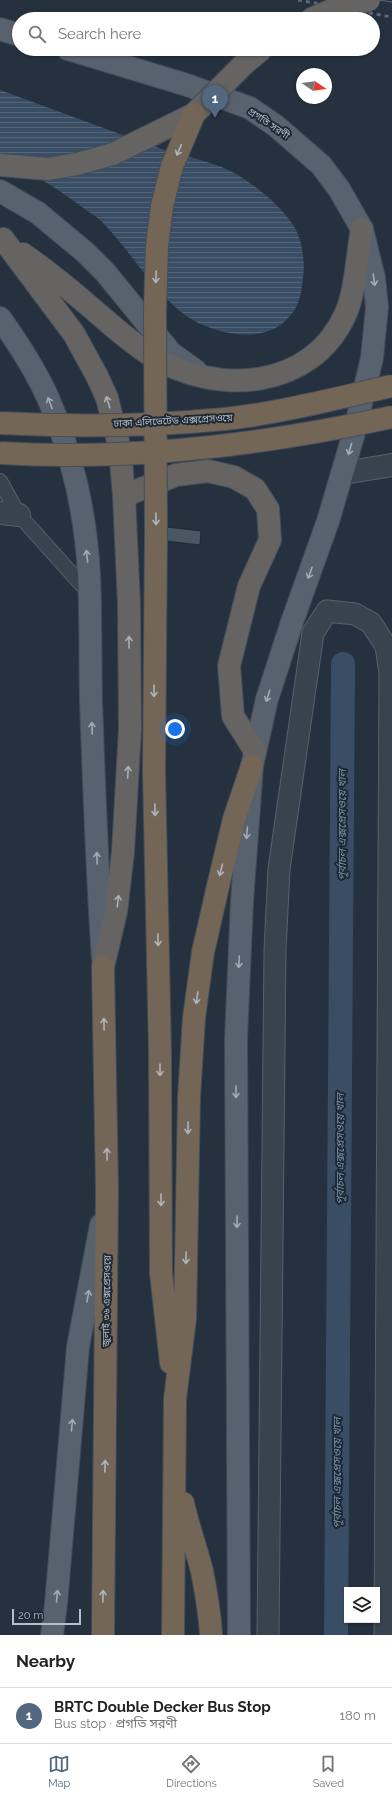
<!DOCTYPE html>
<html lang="en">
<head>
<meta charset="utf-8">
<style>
  :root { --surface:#fff; --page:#f2f2f2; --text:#222; --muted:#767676; --line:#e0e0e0; --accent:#526881 }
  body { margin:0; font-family:Raleway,"Noto Sans Bengali",sans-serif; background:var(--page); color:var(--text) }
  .controls { position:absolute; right:12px; bottom:12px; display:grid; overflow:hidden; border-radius:0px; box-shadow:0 1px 3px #0004 }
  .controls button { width:36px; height:36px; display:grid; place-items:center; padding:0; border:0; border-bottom:1px solid var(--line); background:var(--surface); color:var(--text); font:20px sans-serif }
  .compass { position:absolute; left:296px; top:68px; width:36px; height:36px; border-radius:50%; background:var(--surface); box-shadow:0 1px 3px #0004; rotate:103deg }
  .scale { position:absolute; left:12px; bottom:10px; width:69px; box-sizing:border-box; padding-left:4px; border:2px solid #b5bec9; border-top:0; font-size:11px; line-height:14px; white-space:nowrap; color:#b5bec9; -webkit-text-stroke:3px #1e2833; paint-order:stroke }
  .you { position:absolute; left:175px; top:729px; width:14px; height:14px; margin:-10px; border:3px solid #fff; border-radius:50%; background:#1a73e8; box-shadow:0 0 0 6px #1a73e833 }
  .badge { display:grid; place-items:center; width:26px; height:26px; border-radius:50%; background:var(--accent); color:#fff; font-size:13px; font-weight:700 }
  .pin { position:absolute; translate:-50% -33px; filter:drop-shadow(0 1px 2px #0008) }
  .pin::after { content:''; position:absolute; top:21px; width:14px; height:12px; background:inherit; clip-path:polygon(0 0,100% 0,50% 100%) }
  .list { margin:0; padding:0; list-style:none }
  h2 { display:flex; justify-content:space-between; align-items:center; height:52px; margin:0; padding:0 16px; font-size:17px }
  h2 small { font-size:13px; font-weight:400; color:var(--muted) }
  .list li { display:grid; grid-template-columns:26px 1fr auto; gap:12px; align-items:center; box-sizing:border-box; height:56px; padding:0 16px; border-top:1px solid var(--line) }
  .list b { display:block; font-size:15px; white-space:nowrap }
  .list p { margin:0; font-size:13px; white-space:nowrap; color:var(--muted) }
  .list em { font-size:13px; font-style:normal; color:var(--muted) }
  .icon { flex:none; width:22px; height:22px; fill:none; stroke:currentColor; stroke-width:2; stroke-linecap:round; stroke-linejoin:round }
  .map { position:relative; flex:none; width:392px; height:1635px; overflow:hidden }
  .search { position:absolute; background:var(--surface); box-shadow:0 1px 3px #0004; left:12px; right:12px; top:12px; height:44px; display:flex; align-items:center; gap:10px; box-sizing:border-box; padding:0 14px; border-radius:22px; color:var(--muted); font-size:15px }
  .sheet { height:108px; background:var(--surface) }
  nav { display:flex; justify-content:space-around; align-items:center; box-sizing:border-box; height:56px; border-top:1px solid var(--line); background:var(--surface); font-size:11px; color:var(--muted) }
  nav a { display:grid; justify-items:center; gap:2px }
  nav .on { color:var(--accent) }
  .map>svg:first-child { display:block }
  .water { fill:url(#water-rules) }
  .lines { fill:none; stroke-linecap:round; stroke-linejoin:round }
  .canal { stroke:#394e65; stroke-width:24 }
  .building { fill:#495764; stroke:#202a35 }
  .service-casing { stroke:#57616c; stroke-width:16 }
  .pedestrian-casing { stroke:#57616c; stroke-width:23 }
  .minor-casing { stroke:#57616c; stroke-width:24 }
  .primary-casing { stroke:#424c57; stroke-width:24 }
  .trunk-casing { stroke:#444e59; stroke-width:24 }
  .motorway-casing { stroke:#444e59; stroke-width:24 }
  .service { stroke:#39434e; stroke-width:14 }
  .pedestrian { stroke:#39434e; stroke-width:21 }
  .minor { stroke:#39434e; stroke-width:22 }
  .primary { stroke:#57626e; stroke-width:22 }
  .trunk { stroke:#666462; stroke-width:22 }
  .motorway { stroke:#746656; stroke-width:22 }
  .tram { stroke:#5b6875; stroke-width:1 }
  .rail { stroke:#5b6875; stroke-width:3; stroke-dasharray:4 4; stroke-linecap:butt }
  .trunk-bridge-casing { stroke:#444e59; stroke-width:24; stroke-linecap:butt }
  .motorway-bridge-casing { stroke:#444e59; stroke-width:24; stroke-linecap:butt }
  .trunk-bridge { stroke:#666462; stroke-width:22 }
  .motorway-bridge { stroke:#746656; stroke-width:22 }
  .oneway { stroke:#aeb5be }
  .oneway2 { stroke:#a2acb7 }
  .oneway3 { stroke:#a9b0ba }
  .labels { text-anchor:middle; stroke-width:4; stroke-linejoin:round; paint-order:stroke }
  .street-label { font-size:10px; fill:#b5bec9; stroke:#1e2833 }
  .water-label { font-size:11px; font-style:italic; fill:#7591ab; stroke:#1e2833 }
</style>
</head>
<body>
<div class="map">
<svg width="392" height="1635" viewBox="0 0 392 1635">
  <defs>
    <pattern id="water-rules" width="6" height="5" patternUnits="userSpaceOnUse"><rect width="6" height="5" fill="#394e65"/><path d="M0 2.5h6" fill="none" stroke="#53667a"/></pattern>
  </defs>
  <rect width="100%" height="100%" fill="#25313e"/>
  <path class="water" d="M0,90C52,109 103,128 156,147C175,154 196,158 216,165C232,170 250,182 263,193C273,201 289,217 295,228C303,243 305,262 303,278C302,286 301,297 297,305C280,340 240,339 208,327C164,312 135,255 103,223C97,216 88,212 81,206C56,188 28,170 0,157Z"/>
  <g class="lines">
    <path class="canal" d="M336,1635L343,664"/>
  </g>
  <path class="building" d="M167,527L201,531L200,545L166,541Z"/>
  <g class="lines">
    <defs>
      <path id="service" d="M0,481L19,515L89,593"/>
      <path id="pedestrian" d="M268,1635L275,950L279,869L313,633L327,611L355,614L371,623L386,646L390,673L385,1635"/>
      <path id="minor" d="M343,473L392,465
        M0,513L19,515"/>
      <path id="primary" d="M0,29L19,35
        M68,49L187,85L250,108L276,126L321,165L339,189L362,229L374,278L377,307L372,358L354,433L328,521L292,622L267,699L252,766L242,901L236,1039L239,1635
        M0,191L38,213L86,253L105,272L171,353L196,371
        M0,318C18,343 35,369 48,398C72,452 86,515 89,575C91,616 90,659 91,701C94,787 97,873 103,959
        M52,1635L56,1604L78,1347L101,1225"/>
      <path id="trunk" d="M3,239L74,334L97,376L107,398L120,449L124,496L129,604L130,729L123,852L116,912L103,967
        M23,254C46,270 67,287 88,305C109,323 128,341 152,356C216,396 311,390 345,315C356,292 357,254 362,229
        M124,496L176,475L208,471L234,477L255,489L268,509L270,540L249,586L229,666L233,716L255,751"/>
      <path id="motorway" d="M154,771L160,1053L161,1273L171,1363
        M183,1503C188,1526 196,1548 202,1571C206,1592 210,1613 211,1635
        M103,1635L107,1189L103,967
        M173,1635L175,1399L185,1319L189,1097L194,1018L203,952L219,882L234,819L252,766"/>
    </defs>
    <use href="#service" class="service-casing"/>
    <use href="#pedestrian" class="pedestrian-casing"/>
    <use href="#minor" class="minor-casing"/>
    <use href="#primary" class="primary-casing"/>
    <use href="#trunk" class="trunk-casing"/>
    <use href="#motorway" class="motorway-casing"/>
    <use href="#service" class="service"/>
    <use href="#pedestrian" class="pedestrian"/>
    <use href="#minor" class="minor"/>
    <use href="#primary" class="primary"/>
    <use href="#trunk" class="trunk"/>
    <use href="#motorway" class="motorway"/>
    <path class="tram" d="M378,0L392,2"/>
    <path class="rail" d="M298,0L392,17"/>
    <defs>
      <path id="trunk-bridge" d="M311,19L337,8L369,0
        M0,165L48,169L77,164L113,154L194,114L245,63L262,49"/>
      <path id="motorway-bridge" d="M0,423C74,427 151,426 225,419C280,413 337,398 392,386
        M0,453C132,461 263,445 392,417
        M154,771L156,532L155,311L157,246L162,206L172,166L194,114"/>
    </defs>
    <use href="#trunk-bridge" class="trunk-bridge-casing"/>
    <use href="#motorway-bridge" class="motorway-bridge-casing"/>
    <use href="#trunk-bridge" class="trunk-bridge"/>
    <use href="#motorway-bridge" class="motorway-bridge"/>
  </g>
  <defs><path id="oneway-shaft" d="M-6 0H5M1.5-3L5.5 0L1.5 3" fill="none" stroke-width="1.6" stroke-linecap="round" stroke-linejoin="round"/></defs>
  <g class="oneway">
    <use href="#oneway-shaft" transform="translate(179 150) rotate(113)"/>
    <use href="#oneway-shaft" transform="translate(156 277) rotate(92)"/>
    <use href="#oneway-shaft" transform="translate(156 519) rotate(89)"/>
    <use href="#oneway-shaft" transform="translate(154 691) rotate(90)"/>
    <use href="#oneway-shaft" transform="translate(155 810) rotate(89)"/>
    <use href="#oneway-shaft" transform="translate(221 870) rotate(104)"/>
    <use href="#oneway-shaft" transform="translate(158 940) rotate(89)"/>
    <use href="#oneway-shaft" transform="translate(197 998) rotate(98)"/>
    <use href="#oneway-shaft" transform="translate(104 1024) rotate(-91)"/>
    <use href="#oneway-shaft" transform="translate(160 1070) rotate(90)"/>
    <use href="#oneway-shaft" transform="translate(188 1128) rotate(91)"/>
    <use href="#oneway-shaft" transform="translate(107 1154) rotate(-91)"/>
    <use href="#oneway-shaft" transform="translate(161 1200) rotate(90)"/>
    <use href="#oneway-shaft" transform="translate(186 1258) rotate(91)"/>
    <use href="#oneway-shaft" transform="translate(105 1466) rotate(-89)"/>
    <use href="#oneway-shaft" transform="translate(103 1596) rotate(-89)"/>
  </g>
  <g class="oneway2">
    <use href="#oneway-shaft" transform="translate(374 280) rotate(82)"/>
    <use href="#oneway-shaft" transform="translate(50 403) rotate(-111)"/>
    <use href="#oneway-shaft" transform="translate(350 449) rotate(106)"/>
    <use href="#oneway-shaft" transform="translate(87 556) rotate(-96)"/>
    <use href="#oneway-shaft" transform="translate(310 573) rotate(110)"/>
    <use href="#oneway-shaft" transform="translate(268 696) rotate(107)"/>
    <use href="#oneway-shaft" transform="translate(92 728) rotate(-92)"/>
    <use href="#oneway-shaft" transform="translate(247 833) rotate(94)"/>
    <use href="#oneway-shaft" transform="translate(97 858) rotate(-92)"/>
    <use href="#oneway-shaft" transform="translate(239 962) rotate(93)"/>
    <use href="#oneway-shaft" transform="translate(236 1092) rotate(90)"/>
    <use href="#oneway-shaft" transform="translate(237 1222) rotate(90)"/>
    <use href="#oneway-shaft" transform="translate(88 1296) rotate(-80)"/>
    <use href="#oneway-shaft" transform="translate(72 1425) rotate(-85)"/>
    <use href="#oneway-shaft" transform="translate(57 1596) rotate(-85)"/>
  </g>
  <g class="oneway3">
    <use href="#oneway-shaft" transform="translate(108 402) rotate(-107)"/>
    <use href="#oneway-shaft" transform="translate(129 642) rotate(-90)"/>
    <use href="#oneway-shaft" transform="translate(128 772) rotate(-87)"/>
    <use href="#oneway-shaft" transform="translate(118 901) rotate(-83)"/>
  </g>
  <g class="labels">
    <g class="street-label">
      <text transform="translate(269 123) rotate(34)" y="4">প্রগতি সরণী</text>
      <text transform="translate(173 420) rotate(-3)" y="4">ঢাকা এলিভেটেড এক্সপ্রেসওয়ে</text>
      <text transform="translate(106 1301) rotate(-89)" y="4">জুলাই ৩৬ এক্সপ্রেসওয়ে</text>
    </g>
    <g class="water-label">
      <text transform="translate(342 825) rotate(-90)" y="4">পূর্বাচল এক্সপ্রেসওয়ে খাল</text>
      <text transform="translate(340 1149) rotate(-90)" y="4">পূর্বাচল এক্সপ্রেসওয়ে খাল</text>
      <text transform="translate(337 1473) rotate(-90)" y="4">পূর্বাচল এক্সপ্রেসওয়ে খাল</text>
    </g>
  </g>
</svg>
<div class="controls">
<button><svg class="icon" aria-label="layers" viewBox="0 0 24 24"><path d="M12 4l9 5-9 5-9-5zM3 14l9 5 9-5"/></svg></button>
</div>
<svg class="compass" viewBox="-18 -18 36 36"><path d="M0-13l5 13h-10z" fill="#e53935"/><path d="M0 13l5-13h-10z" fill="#767676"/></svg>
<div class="scale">20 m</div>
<div class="you"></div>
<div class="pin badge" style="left:215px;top:118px">1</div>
<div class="search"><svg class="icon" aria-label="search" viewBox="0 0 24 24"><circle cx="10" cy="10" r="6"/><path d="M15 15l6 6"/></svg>Search here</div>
</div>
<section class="sheet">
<h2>Nearby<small></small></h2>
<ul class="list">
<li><span class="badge">1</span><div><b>BRTC Double Decker Bus Stop</b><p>Bus stop · প্রগতি সরণী</p></div><em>180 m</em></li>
</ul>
</section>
<nav>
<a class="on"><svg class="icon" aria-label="map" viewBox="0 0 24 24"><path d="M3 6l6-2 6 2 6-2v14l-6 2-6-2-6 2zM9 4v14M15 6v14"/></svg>Map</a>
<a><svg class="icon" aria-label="directions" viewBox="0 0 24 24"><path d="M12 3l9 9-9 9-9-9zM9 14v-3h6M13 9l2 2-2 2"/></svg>Directions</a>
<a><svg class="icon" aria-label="saved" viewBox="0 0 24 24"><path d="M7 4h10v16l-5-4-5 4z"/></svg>Saved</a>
</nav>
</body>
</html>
